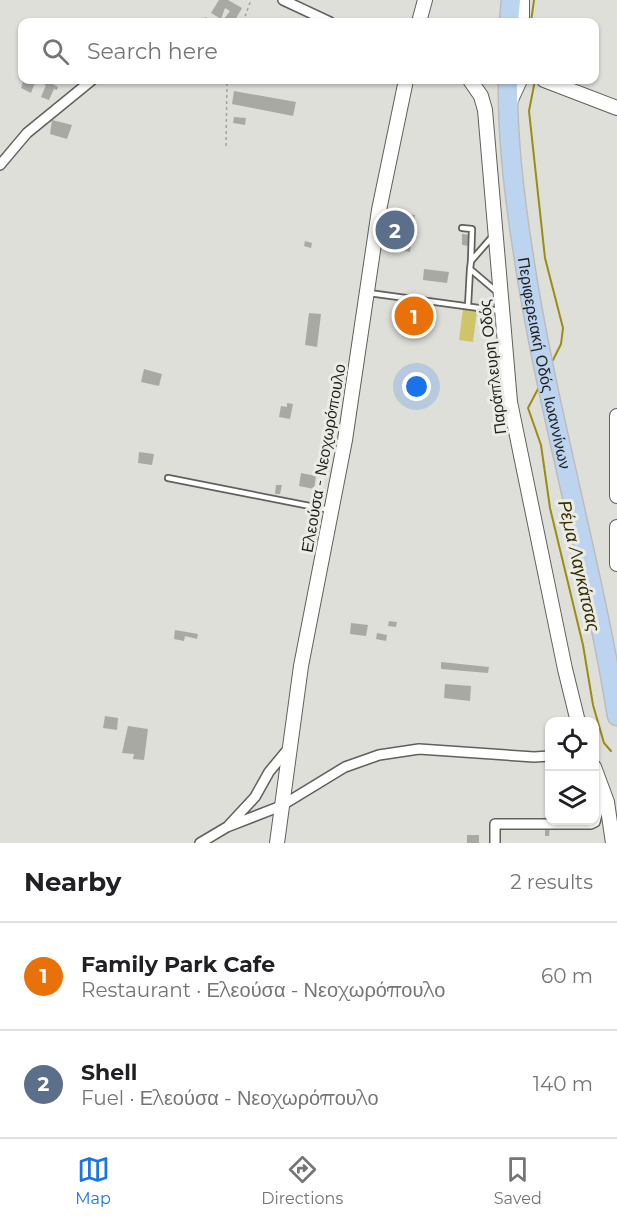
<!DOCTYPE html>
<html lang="en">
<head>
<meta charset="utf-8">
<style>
  :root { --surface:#fff; --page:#f2f2f2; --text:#202124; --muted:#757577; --line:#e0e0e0; --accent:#1a73e8 }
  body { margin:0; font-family:Montserrat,sans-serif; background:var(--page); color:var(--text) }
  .controls { position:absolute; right:18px; bottom:18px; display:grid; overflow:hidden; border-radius:12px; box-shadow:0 2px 4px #0004 }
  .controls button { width:54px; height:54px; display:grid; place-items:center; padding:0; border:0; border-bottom:2px solid var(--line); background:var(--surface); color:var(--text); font:30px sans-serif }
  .you { position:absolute; left:417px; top:387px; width:21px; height:21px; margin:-15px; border:4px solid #fff; border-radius:50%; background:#1a73e8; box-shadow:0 0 0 9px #1a73e833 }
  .badge { display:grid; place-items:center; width:39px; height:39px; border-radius:50%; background:var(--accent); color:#fff; font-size:20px; font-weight:700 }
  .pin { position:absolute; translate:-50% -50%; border:3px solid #fff; box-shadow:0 2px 6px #0006 }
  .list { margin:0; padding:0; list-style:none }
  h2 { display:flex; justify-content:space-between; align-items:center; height:78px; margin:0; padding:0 24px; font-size:26px }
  h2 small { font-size:20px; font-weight:400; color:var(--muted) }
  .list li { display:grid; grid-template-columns:39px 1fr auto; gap:18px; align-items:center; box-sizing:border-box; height:108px; padding:0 24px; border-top:2px solid var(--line) }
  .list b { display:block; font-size:22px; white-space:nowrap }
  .list p { margin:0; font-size:20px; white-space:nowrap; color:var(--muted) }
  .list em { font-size:20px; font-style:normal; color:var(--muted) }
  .icon { flex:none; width:33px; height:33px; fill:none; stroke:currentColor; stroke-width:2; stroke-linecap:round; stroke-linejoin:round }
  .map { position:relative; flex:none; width:617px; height:843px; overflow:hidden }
  .search { position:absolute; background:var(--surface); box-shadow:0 2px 4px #0004; left:18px; right:18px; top:18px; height:66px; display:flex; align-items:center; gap:15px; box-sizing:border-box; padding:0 21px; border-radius:12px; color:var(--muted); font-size:22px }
  .sheet { height:294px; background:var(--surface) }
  nav { display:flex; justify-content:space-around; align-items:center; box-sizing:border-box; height:84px; border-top:2px solid var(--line); background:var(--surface); font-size:16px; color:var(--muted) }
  nav a { display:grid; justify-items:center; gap:3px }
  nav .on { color:var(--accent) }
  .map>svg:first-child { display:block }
  .green { fill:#cec569 }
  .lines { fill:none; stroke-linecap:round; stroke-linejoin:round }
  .stream { stroke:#998d12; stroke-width:2 }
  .building { fill:#a9a9a4 }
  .lane-casing { stroke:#60605c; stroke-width:8 }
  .street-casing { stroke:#60605c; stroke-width:12 }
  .secondary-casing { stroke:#60605c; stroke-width:16 }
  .highway-casing { stroke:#bcbcbb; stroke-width:21 }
  .path { stroke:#a2a29e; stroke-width:1.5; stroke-dasharray:3 3; stroke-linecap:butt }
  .lane { stroke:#fff; stroke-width:4.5 }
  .street { stroke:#fff; stroke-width:9 }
  .secondary { stroke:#fff; stroke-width:14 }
  .highway { stroke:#bdd4f1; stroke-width:18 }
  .labels { text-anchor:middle; stroke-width:6; stroke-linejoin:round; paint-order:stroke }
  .street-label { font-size:16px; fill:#1e1e1c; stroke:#ecece7 }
  .water-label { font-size:18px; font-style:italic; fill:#353001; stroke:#ecece7 }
</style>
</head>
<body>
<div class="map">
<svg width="617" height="843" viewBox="0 0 617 843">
  <rect width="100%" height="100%" fill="#dfdfda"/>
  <path class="green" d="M463,309L477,311L473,342L459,340Z"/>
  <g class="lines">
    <path class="stream" d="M531,22L534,0
      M535,80L529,111L545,258L563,328L561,344L553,360
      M539,387L528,408L541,445L550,508L583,645L593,705L604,743L611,751"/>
  </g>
  <path class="building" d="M219,0H228L242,8L234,22H227L223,20L230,11L225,8L221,19L211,13Z
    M205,17L216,22H203Z
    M22,80H36L31,93L21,88L23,82L21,81Z
    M45,80L58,87L57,90L54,89L49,100L41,97L46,85L43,84Z
    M234,91L296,102L293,116L232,104Z
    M234,117L246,118L245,125L233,123Z
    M52,120L72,125L67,139L50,134Z
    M399,213L415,215L410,252L395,249L397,236L387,234L389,223L397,224Z
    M462,234L470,235L469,246L462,245Z
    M305,241L312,243L311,248L304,246Z
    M424,269L449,272L447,283L423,280Z
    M309,313L321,314L317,347L305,345Z
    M144,369L162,374L159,386L141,382Z
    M287,403L293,404L290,419L279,417L281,406L287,407Z
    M139,452L154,454L152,465L138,463Z
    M301,473L316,476L314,489L299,486Z
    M276,485H282L280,494H275Z
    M389,621L397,622L396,627L388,626Z
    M351,623L368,625L366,636L350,634Z
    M175,630L198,634L197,639L185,636L184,641L174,639Z
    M377,633L387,635L386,641L376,639Z
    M441,662L489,667L488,673L441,669Z
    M445,684L471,686L470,701L444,698Z
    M105,716L118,718L117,730L103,728Z
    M128,726L148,729L144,760L133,759L134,754L122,753Z
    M545,825L550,826L549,836H545Z
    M467,835H479V843H467Z"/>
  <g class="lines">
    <defs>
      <path id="lane" d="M462,228L472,229L471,261
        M492,237L471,261L470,269L497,292
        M376,242L391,236L393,225L382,214
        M369,293L501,311
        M468,306L470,269
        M168,478L330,510"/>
      <path id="street" d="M283,0L330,22
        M0,165L27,133L92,80
        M229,825L255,797L269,772L288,749
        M200,843L227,827L281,806L345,767L379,755L419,749L534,757L550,756
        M495,843V824H591L595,822L601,799L605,794"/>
      <path id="secondary" d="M419,22L425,0
        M522,22V0
        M470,80L481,96L485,110L510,402L565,669L578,722
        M544,80L617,108
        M510,102L520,80
        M617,416V496
        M617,527V564
        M594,767L607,802L613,843
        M277,843L301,666L345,440L379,210L406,80"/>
      <g id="highway">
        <path d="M509,22L511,0"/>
        <path id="s1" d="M508,80C507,137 514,195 523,252C546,408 592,560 617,716"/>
      </g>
    </defs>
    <use href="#lane" class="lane-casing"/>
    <use href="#street" class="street-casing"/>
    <use href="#secondary" class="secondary-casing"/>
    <use href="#highway" class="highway-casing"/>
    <path class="path" d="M243,22L251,0
      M226,146L227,80"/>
    <use href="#lane" class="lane"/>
    <use href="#street" class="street"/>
    <use href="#secondary" class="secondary"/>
    <use href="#highway" class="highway"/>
  </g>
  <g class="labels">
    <g class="street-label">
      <text dy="6" stroke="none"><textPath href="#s1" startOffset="286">Περιφερειακή Οδός Ιωαννίνων</textPath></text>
      <text transform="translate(492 367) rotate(-97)" y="6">Παράπλευρη Οδός</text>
      <text transform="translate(323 458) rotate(-80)" y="6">Ελεούσα - Νεοχωρόπουλο</text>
    </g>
    <g class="water-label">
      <text transform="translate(579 566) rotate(77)" y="6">Ρέμα Λαγκάτσας</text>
    </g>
  </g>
</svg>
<div class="controls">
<button><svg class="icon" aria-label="locate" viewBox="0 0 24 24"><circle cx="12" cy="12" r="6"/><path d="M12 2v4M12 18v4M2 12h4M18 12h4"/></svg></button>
<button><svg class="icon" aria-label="layers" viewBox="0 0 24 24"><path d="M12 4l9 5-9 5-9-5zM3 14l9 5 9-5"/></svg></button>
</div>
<div class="you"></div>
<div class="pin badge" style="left:414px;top:316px;background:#e8710a">1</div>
<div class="pin badge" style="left:395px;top:230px;background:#5c6f8a">2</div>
<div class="search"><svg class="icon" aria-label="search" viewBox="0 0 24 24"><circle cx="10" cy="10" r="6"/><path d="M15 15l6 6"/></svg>Search here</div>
</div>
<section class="sheet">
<h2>Nearby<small>2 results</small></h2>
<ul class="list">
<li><span class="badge" style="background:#e8710a">1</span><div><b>Family Park Cafe</b><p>Restaurant · Ελεούσα - Νεοχωρόπουλο</p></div><em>60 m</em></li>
<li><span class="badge" style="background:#5c6f8a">2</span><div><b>Shell</b><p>Fuel · Ελεούσα - Νεοχωρόπουλο</p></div><em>140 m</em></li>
</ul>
</section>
<nav>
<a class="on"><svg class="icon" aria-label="map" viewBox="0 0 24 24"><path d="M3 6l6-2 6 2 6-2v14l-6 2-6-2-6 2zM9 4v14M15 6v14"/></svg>Map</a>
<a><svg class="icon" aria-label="directions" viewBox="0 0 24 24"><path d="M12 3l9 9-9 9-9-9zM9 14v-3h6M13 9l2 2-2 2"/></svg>Directions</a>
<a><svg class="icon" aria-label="saved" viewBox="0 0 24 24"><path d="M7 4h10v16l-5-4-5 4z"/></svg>Saved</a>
</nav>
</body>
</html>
